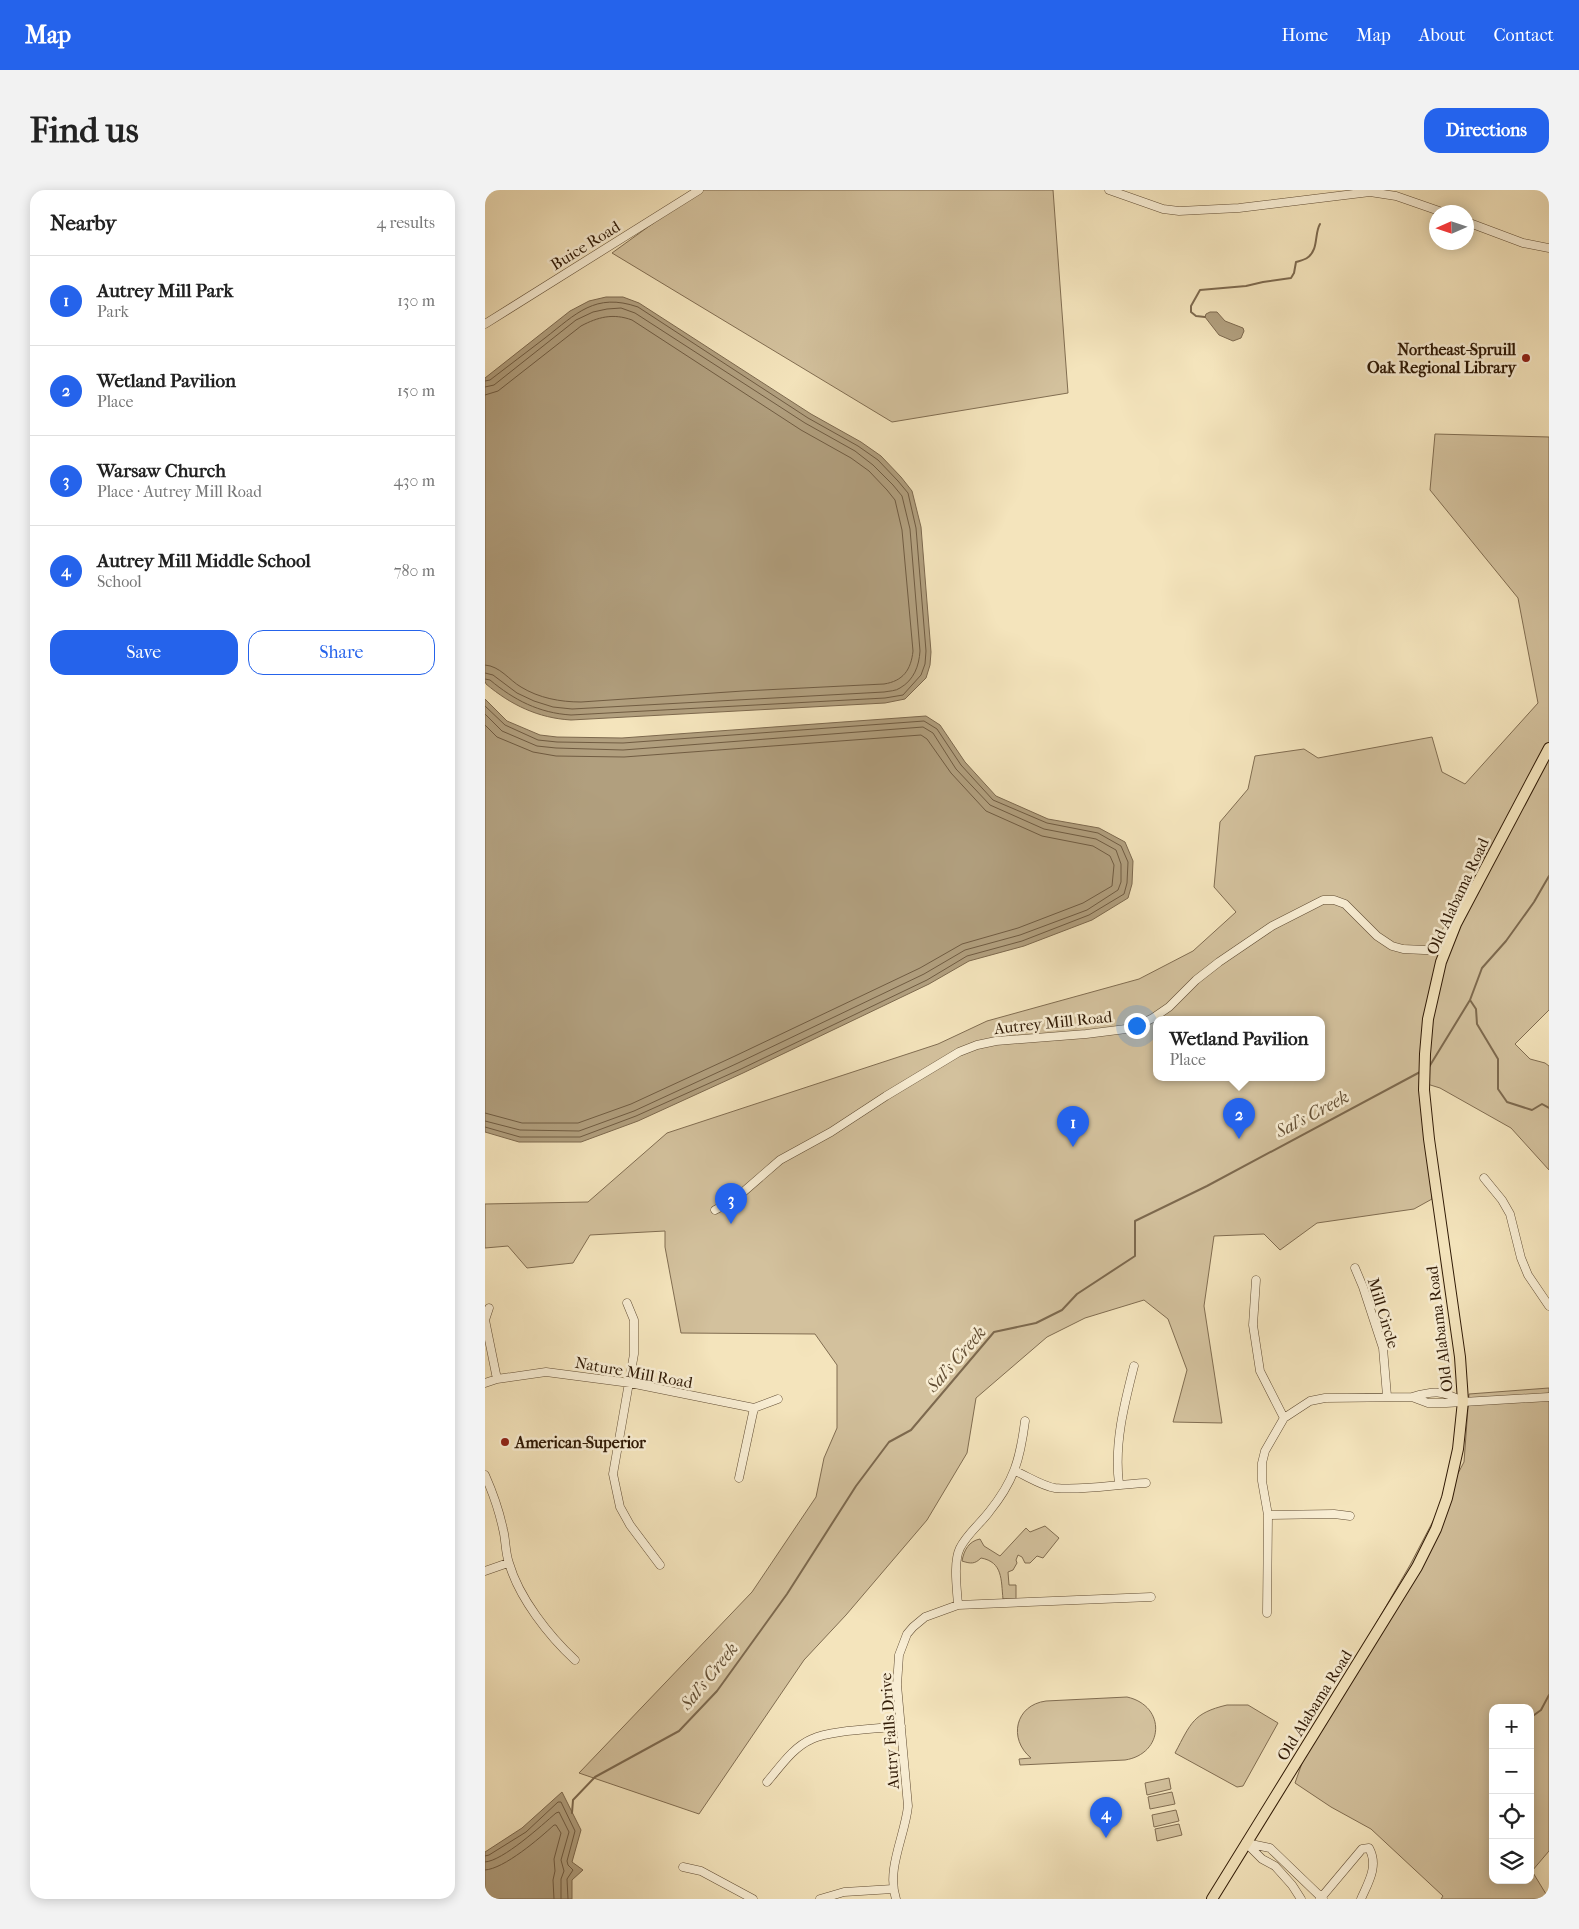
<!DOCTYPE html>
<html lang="en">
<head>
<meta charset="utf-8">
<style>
  :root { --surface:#fff; --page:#f2f2f2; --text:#222; --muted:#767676; --line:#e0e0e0; --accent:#2563eb }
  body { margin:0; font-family:"IM FELL French Canon",serif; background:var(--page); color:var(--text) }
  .controls { position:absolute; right:15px; bottom:15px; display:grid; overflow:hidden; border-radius:10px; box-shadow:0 2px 12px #0003 }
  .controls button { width:45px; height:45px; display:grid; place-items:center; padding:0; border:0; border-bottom:1px solid var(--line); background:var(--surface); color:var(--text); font:25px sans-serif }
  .compass { position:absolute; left:944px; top:15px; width:45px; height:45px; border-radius:50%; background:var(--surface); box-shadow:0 2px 12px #0003; rotate:267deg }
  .you { position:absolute; left:651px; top:835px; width:18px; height:18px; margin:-12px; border:4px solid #fff; border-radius:50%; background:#1a73e8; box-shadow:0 0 0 8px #1a73e833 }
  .badge { display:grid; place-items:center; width:32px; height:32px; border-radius:50%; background:var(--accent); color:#fff; font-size:16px; font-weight:700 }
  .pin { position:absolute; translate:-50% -41px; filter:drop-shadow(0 1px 2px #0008) }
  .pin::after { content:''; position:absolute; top:26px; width:18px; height:15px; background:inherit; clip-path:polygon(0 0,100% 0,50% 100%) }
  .popup { position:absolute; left:668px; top:826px; width:172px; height:65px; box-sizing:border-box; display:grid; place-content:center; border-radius:10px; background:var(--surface); filter:drop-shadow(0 1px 4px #0005); font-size:16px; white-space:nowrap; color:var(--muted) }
  .popup b { font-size:19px; color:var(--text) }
  .popup::after { content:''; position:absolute; left:50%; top:100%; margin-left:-10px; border:10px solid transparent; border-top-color:var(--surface) }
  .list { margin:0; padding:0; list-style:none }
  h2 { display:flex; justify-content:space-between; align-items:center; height:65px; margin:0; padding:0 20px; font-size:21px }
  h2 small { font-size:16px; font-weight:400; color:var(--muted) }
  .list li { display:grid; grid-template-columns:32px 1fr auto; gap:15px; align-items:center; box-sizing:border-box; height:90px; padding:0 20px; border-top:1px solid var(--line) }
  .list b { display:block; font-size:19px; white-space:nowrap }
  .list p { margin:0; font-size:16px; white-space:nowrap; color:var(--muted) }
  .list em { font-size:16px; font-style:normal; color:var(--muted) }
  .actions { display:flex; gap:10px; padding:15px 20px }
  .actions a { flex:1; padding:11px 0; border:1px solid var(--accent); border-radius:15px; text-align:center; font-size:18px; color:var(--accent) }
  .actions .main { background:var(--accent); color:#fff }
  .icon { flex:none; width:28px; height:28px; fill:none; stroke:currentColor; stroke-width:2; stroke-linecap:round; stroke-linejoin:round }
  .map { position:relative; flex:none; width:1064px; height:1709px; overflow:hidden; border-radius:15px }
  header { display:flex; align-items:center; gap:30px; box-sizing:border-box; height:70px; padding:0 25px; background:var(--accent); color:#fff }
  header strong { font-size:24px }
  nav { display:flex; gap:28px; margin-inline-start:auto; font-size:18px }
  .intro { display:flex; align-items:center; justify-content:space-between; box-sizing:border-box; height:120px; padding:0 30px }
  h1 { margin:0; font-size:35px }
  .button { padding:12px 22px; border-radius:15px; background:var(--accent); color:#fff; font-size:18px; font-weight:700 }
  main { display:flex; gap:30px; padding:0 30px }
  aside { flex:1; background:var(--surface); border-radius:15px; box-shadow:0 2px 12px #0003 }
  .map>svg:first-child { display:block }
  .green { fill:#d3c19d; stroke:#816d51; fill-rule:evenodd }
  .water { fill:#b19f7e; stroke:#7d694e }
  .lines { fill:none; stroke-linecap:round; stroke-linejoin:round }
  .shore { stroke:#705c42; stroke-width:1 }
  .stream { stroke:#7d694e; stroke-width:2 }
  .minor-casing { stroke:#604c33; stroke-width:9 }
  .major-casing { stroke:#2f1905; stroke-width:12 }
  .minor { stroke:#f8edd3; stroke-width:8 }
  .major { stroke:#f4e4bc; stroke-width:10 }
  .poi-dot { fill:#8f2418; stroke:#f8edd3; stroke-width:2 }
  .labels { text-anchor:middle; stroke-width:5; stroke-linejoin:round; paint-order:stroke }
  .street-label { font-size:16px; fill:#2f1905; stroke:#f8edd3 }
  .poi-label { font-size:16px; font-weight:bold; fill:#2f1905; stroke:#f8edd3; text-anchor:end }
  .water-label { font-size:18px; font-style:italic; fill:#634f35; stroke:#f8edd3 }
</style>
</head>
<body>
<header>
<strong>Map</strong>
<nav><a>Home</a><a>Map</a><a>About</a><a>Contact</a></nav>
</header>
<div class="intro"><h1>Find us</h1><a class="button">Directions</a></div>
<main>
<aside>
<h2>Nearby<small>4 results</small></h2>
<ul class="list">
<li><span class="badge">1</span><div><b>Autrey Mill Park</b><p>Park</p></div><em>130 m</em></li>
<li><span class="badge">2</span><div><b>Wetland Pavilion</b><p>Place</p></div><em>150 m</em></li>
<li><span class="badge">3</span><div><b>Warsaw Church</b><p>Place · Autrey Mill Road</p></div><em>430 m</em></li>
<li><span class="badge">4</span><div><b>Autrey Mill Middle School</b><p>School</p></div><em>780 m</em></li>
</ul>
<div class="actions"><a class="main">Save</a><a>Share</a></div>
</aside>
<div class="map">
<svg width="1064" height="1709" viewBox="0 0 1064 1709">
  <rect width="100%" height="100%" fill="#f4e4bc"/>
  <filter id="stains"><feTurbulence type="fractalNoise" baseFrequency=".004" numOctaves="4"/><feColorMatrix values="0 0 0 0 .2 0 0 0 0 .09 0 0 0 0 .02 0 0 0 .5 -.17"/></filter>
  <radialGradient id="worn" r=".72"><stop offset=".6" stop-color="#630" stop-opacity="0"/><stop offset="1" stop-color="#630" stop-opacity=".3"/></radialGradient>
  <path class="green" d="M214,0H568L583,203L407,232L127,63Z
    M950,244L1064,247V820L1030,854L1045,869L1060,873L1064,876V980L1026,938L955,898L939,893L938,913L947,1009L929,1019L832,1033L795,1060L779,1044L729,1046L719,1116L737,1233L688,1232L702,1180L683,1129L659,1110L600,1128L562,1147L491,1208L482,1263L442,1330L361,1425L319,1470L214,1624L94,1583L267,1402L331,1307L339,1268L352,1238V1175L330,1144L196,1143L180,1057V1041L105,1045L88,1073L42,1078L23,1056L0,1058V1014L103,1012L182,943L453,854L502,831L654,789L708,761L751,722L729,697L735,632L763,599L770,566L819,559L833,568L947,547L957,582L980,594L1053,513L1033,408L945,300ZM1001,663H1002L964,747L956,742ZM672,830H836V888H672Z
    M1064,1198V1661L1047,1681L1064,1709H956L958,1706L886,1639L846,1617L810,1593L828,1542L925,1375L979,1272L984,1204ZM1008,1518H1045V1690H1008Z
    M560,1336L574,1348L558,1368L552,1366L545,1373H540L537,1367L533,1365L531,1370L532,1373L528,1380L523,1382L524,1395H531V1409H518C516,1390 518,1372 496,1368C490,1374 486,1374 477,1371C479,1360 484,1351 495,1349L499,1356L515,1366L541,1338L545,1342Z
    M642,1507C682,1516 679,1564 640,1570L535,1575L534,1569L546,1568C523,1549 530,1515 561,1511Z
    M742,1515H763L793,1533L758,1596L752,1597L690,1563C706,1533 708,1523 742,1515Z
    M684,1588L686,1599L662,1605L660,1593Z
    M687,1602L690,1614L665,1619L663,1607Z
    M691,1620L694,1631L669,1637L667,1625Z
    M694,1634L697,1645L672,1651L670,1639Z"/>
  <path class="water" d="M121,107H138L154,113L326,224L376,252L396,266L416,287L427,301L436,337L446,462L445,475L441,488L420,509L400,513L86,530C53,528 26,515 1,494L0,491V188L85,121L104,111Z
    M725,122H732L740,131L758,138L759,141L756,148L748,151L734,145L720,127L721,124Z
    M0,509L22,531L55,545L72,547L137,548L441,526L455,535L480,572L511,606L563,629L614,638L640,652L648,671L647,694L643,708L607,730L539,756L484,771L444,794L258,883L153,931L96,952H34L0,942Z
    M77,1602L96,1640L87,1672L98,1680L87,1690V1709H0V1662L37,1638Z"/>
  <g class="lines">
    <path class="shore" d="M0,191L5,190C23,176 42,162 60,148C91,124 110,102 153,117L323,228L373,256L393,270L413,291L423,303L431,338L441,461L440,474L436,485L418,505L400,508L86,525C54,523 29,510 5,490L0,489
      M0,197L9,195L91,130L108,122L122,119L136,118L150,123L320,233L370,261L388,275L408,295L417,306L425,339L435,461C434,476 429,490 415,498C411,501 404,501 399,502L87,519L68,517L49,511L32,503L8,485L0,483
      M0,205L13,201L96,136C113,127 128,123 147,130L316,240L366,268L384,281L402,300L410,310L417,340L428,461C426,480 418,491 399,494L258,501L96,512C75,512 54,508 36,497C24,490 15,476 0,475
      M0,516L20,535L53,550L72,552L138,553L439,531L452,539L476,575L508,610L562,633L613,643L636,656L643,672L642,693L639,704L604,725L537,751L482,766L442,790L256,879L151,926L95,947H35L0,937
      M0,524L17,541L52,556L71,558L138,560L438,537L448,543L471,579L505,615L559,639L611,649L631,660L636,674V692L633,700L602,720L535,745L480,760L439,784L253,873L149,921L94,941L35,940L0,931
      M0,535L12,547L48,562L71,566L139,567L436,545L442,549L466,583L501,621L557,646L608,656L625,666L629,675L627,696L598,713L533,738L477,754L435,778L250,866L146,914L93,933H37L0,923
      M0,1666L4,1665L41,1642L73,1612H76L90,1641L82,1671L83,1675L88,1680L82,1689L83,1709
      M0,1672C18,1671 57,1635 71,1623L74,1622L84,1642L76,1670L79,1681L76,1689V1709
      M0,1680C19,1679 55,1648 69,1635H71L76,1643L69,1669L70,1681L68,1690L69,1709"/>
    <path class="stream" d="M720,127L711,126L706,122V116L715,100L761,96L778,92L806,88L809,83L811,72C814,71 819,70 822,68C834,60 829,44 835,34
      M985,810L991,819L992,834L1013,869V899L1022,912L1047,920L1057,914L1064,918
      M944,877L985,810L997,778L1021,751L1049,712L1064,686
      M1045,1528L1056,1520L1064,1505
      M88,1610L110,1587L194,1541L232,1501L302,1404L371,1296L404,1252L426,1240L509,1142L551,1133L577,1120L592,1104L650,1066V1031L722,996L935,882
      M87,1623L88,1610"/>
    <defs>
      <path id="minor" d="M624,0L678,19L694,21L754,18L885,2L911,6L957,22
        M982,32L1038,53L1064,58
        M0,134L214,0
        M999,988L1017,1010L1025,1024L1036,1068L1043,1085L1064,1116
        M230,1020L249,1010L295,970L346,942L401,906L474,862L492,855L511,851L601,844L641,839L654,835L668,828L684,817L711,790L734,772L787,736L838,710H849L860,714L892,746L907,756L918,759L960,761
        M870,1078L878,1097L898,1158L902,1206
        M771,1090L768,1135L775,1181L799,1228
        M142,1113L149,1130V1164L128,1284L135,1317L145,1335L175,1375
        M4,1118L0,1130L12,1189
        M0,1193L12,1189L61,1182L145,1193L269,1218L293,1209
        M927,1207C948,1201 957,1200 977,1211
        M530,1281C542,1286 557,1296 570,1298C600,1301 631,1294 661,1293
        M0,1285C8,1303 14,1320 18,1339C21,1350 20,1362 24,1373C34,1408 64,1446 90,1470
        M254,1288L269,1218
        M634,1294C629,1254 639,1215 649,1176
        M783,1325L849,1324L865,1326
        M0,1381L23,1373
        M473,1415C472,1399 468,1372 475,1358C482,1344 495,1334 504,1322C529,1291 535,1270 540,1231
        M782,1423L783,1325L777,1291V1273L780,1261L799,1228L825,1211L840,1208L927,1207L943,1213H961L1064,1207
        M282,1592C295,1577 308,1557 327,1549C345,1540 394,1539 416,1536
        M761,1653L785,1658L838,1709
        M761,1653L777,1669L790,1676L807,1695L816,1709
        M198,1677L216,1681L268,1709
        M335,1709L359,1702L408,1699
        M411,1709C401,1679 420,1646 423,1616L412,1495L414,1465L422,1444L428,1437L440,1427L473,1415L666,1407
        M835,1709L877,1659L884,1658C894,1676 883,1693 876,1709"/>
      <path id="major" d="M727,1709L932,1377L951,1339L962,1308L973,1259L978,1211L975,1167L944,949L939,900L940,864L943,829L956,772L971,734L1064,558"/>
    </defs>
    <use href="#minor" class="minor-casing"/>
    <use href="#major" class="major-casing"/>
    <use href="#minor" class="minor"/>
    <use href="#major" class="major"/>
  </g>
  <g class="poi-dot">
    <circle cx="1041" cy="168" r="5"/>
    <circle cx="20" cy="1252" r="5"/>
  </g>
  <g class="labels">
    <g class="street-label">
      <text transform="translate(100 55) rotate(-32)" y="6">Buice Road</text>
      <text transform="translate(972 706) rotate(-65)" y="6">Old Alabama Road</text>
      <text transform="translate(568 832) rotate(-6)" y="6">Autrey Mill Road</text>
      <text transform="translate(899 1123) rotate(73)" y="6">Mill Circle</text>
      <text transform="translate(954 1139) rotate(-97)" y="6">Old Alabama Road</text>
      <text transform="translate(149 1182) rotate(10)" y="6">Nature Mill Road</text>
      <text transform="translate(829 1515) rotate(-58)" y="6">Old Alabama Road</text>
      <text transform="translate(404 1541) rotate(-94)" y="6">Autry Falls Drive</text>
    </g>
    <g class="poi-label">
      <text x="1031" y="165">Northeast-Spruill<tspan x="1031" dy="18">Oak Regional Library</tspan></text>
      <text x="30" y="1258" text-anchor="start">American-Superior</text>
    </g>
    <g class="water-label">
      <text transform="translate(827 924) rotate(-28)" y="6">Sal's Creek</text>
      <text transform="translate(471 1169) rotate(-49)" y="6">Sal's Creek</text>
      <text transform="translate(224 1486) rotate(-51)" y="6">Sal's Creek</text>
    </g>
  </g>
  <rect width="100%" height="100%" filter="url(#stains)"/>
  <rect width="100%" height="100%" fill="url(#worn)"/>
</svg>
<div class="controls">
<button>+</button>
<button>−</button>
<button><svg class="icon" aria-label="locate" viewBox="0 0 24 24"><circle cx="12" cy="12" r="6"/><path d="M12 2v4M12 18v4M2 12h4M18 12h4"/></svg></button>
<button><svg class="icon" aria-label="layers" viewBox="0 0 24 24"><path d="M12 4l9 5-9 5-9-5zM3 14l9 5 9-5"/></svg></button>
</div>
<svg class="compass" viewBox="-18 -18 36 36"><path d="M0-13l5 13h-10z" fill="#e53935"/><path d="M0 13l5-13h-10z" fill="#767676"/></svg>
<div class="you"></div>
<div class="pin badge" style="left:588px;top:957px">1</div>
<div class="pin badge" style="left:754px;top:949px">2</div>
<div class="popup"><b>Wetland Pavilion</b>Place</div>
<div class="pin badge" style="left:246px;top:1034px">3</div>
<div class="pin badge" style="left:621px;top:1648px">4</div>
</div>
</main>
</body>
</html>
